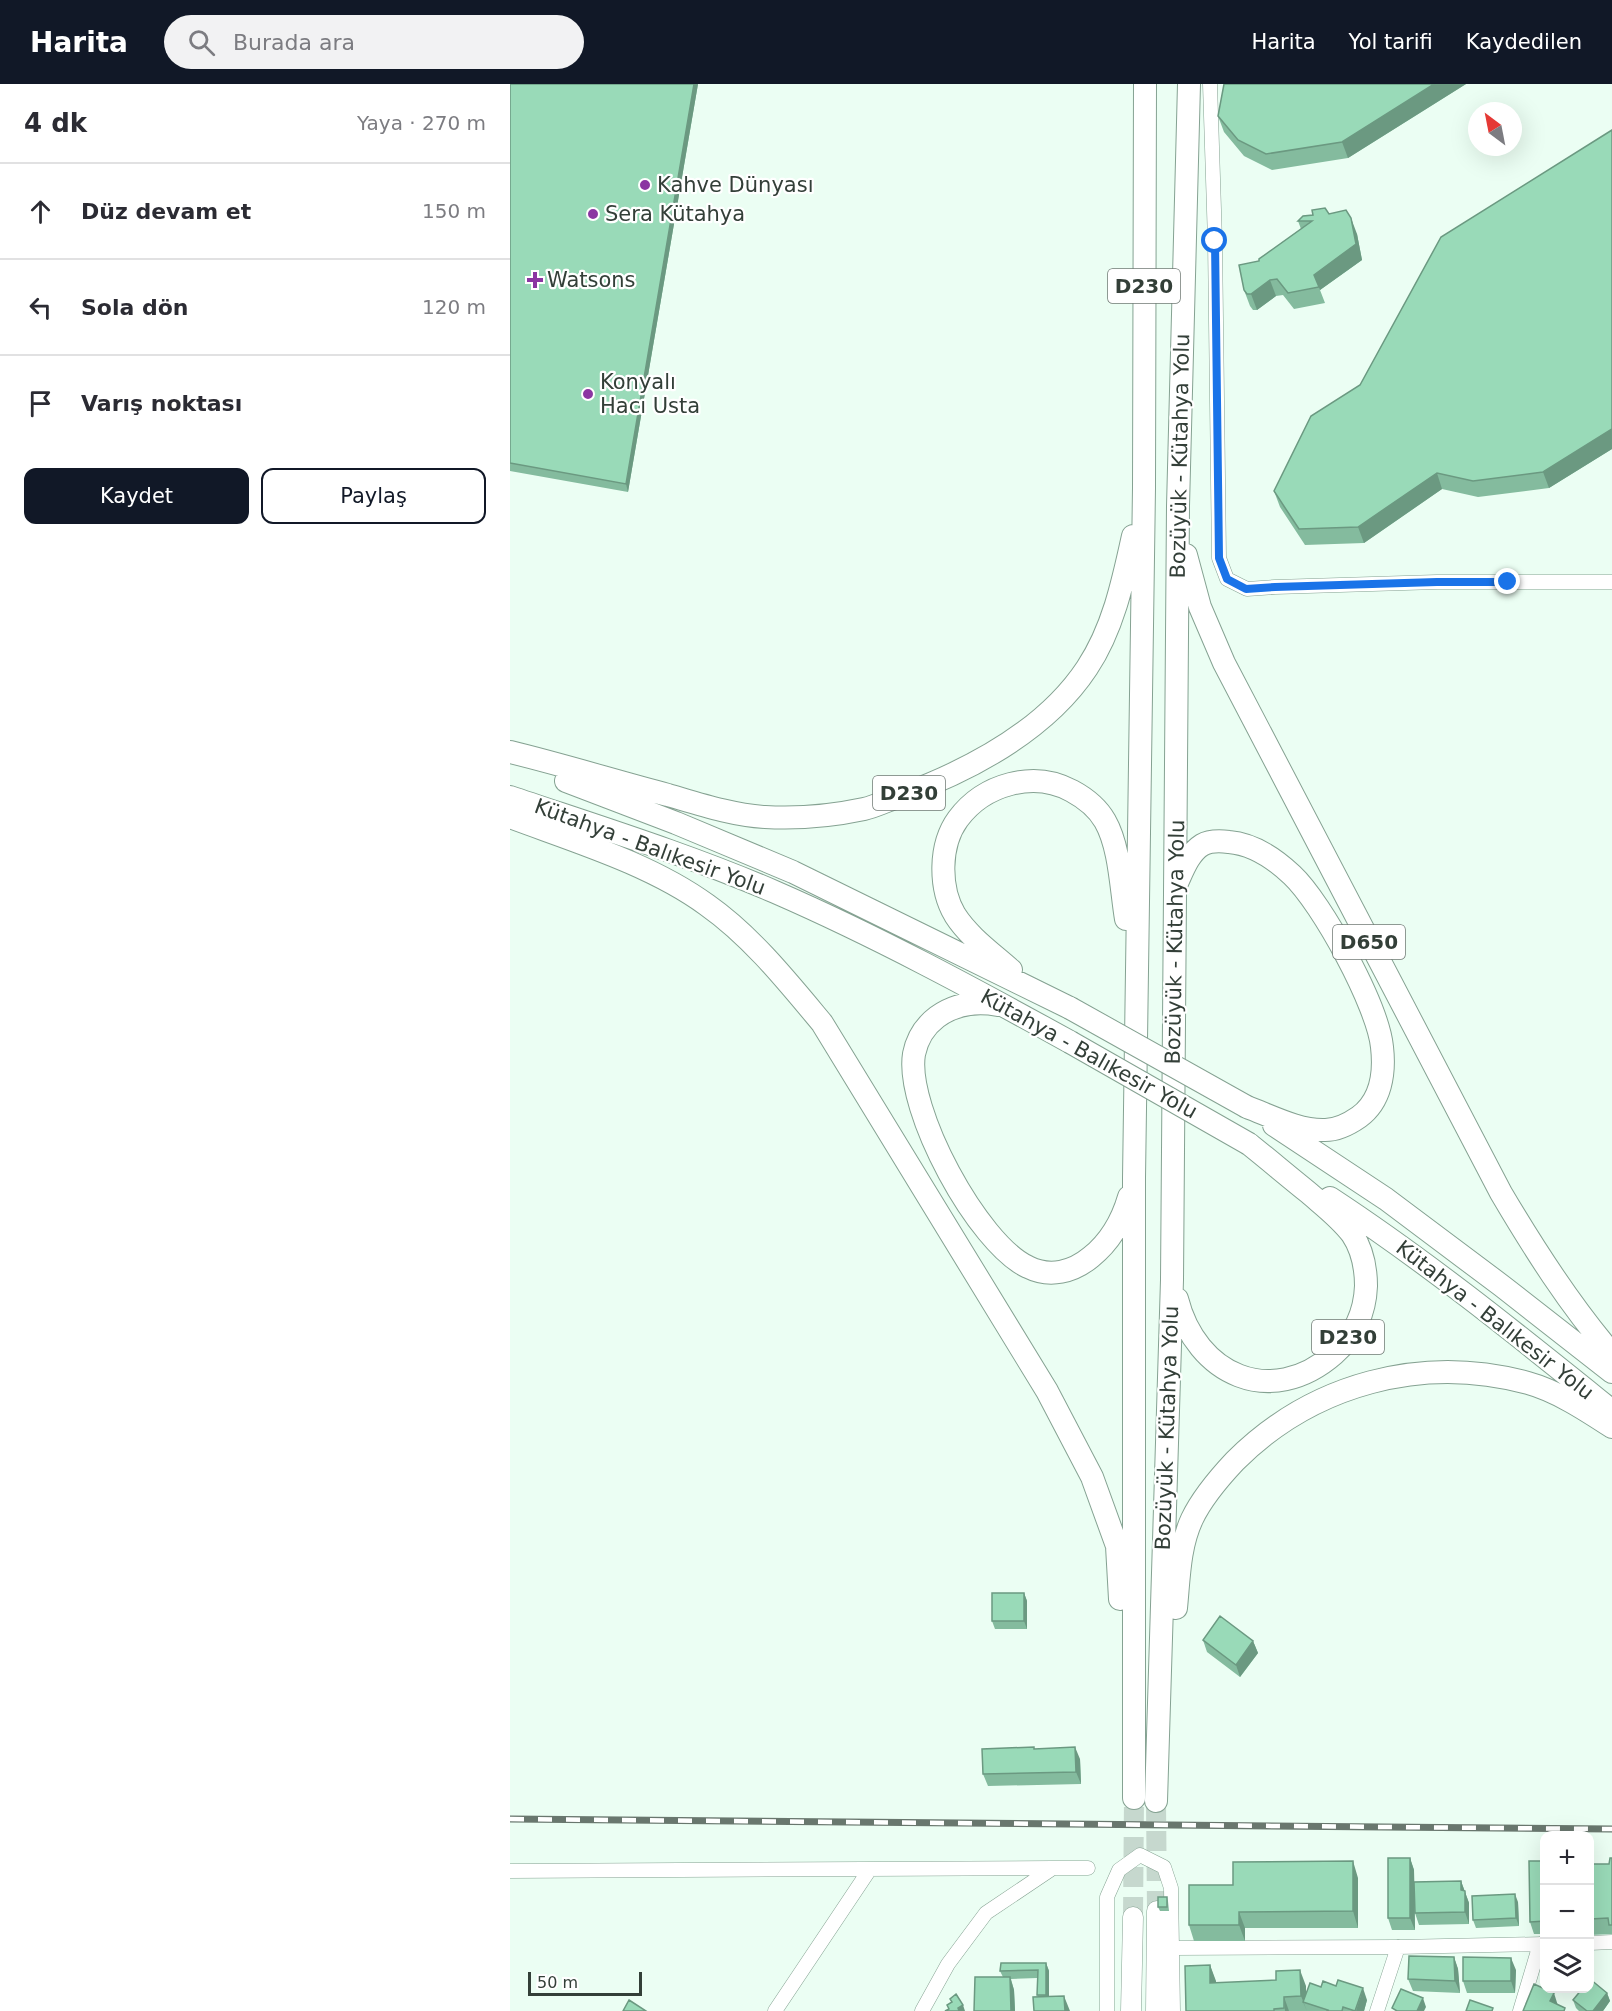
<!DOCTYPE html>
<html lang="tr">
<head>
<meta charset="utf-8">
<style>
  :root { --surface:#fff; --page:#f2f2f3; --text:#2b2b33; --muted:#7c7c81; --line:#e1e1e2; --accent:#111827 }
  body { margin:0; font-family:"DejaVu Sans",sans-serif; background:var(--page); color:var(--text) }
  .controls { position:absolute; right:18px; bottom:18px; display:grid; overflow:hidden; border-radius:12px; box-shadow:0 6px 24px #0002 }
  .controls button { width:54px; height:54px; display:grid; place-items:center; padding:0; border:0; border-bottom:2px solid var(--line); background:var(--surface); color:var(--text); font:30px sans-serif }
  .compass { position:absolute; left:958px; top:18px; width:54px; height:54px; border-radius:50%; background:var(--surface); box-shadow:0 6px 24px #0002; rotate:328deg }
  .scale { position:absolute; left:18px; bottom:15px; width:114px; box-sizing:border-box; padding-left:6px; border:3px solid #333f38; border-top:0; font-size:16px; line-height:21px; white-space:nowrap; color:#333f38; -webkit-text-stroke:4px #fff; paint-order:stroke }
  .stop { position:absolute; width:18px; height:18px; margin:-14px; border:4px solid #1a73e8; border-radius:50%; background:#fff }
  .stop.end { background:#1a73e8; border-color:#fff; box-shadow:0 2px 6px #0008 }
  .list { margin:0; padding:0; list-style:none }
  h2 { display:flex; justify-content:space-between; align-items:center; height:78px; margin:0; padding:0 24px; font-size:26px }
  h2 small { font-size:20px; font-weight:400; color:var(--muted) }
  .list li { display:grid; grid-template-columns:39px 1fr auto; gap:18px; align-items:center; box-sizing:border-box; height:96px; padding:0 24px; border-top:2px solid var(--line) }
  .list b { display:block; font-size:22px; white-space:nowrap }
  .list em { font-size:20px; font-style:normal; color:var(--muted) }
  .actions { display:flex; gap:12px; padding:18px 24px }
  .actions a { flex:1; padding:14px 0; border:2px solid var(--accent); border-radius:12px; text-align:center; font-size:21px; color:var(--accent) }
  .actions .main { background:var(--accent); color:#fff }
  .icon { flex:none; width:33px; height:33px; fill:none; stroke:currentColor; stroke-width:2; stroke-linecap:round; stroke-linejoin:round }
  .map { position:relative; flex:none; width:1102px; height:1927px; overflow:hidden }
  header { display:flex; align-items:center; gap:36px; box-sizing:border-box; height:84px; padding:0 30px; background:var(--accent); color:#fff }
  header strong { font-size:28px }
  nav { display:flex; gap:33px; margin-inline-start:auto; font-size:21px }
  .search { width:420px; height:54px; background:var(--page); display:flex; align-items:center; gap:15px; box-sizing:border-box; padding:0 21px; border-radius:33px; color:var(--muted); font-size:22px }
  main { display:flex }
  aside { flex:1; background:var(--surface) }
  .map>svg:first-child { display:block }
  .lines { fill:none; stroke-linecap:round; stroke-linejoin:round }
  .secondary-tunnel { stroke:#c6d8ce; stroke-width:20; stroke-dasharray:20 10; stroke-linecap:butt }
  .minor-casing { stroke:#85a292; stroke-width:15 }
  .secondary-casing { stroke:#85a292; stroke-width:21 }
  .trunk-casing { stroke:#85a292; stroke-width:24 }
  .minor { stroke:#fff; stroke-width:14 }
  .secondary { stroke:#fff; stroke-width:20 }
  .trunk { stroke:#fff; stroke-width:22 }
  .rail-casing { stroke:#69776e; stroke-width:7 }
  .rail { stroke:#fff; stroke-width:4.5; stroke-dasharray:14; stroke-linecap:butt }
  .trunk-bridge-casing { stroke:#85a292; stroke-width:24; stroke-linecap:butt }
  .trunk-bridge { stroke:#fff; stroke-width:22 }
  .wall { fill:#84bb9e }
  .shaded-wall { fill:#6b9981 }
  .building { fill:#99dab8; stroke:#6b9981; stroke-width:1.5 }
  .route { stroke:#1a73e8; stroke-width:8 }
  .poi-dot { fill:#8b35a2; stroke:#fff; stroke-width:2 }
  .labels { text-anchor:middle; stroke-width:4.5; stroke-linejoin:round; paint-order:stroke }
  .shield { fill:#fff; stroke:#707974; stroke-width:1.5 }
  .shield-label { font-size:20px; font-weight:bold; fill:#333f38 }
  .poi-label { font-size:21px; fill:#333f38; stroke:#fff; text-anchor:start }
  .street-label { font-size:21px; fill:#333f38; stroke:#fff }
</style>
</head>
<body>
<header>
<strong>Harita</strong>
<div class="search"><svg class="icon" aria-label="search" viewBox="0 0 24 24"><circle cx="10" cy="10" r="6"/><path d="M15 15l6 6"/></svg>Burada ara</div>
<nav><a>Harita</a><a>Yol tarifi</a><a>Kaydedilen</a></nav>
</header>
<main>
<aside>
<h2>4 dk<small>Yaya · 270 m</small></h2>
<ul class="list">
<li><svg class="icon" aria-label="ahead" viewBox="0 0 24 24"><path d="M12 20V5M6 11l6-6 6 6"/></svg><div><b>Düz devam et</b></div><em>150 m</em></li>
<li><svg class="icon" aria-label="left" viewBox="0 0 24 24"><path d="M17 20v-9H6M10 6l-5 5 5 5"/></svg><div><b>Sola dön</b></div><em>120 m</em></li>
<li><svg class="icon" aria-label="arrive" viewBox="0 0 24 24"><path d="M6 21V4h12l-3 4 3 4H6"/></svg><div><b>Varış noktası</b></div></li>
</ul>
<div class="actions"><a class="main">Kaydet</a><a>Paylaş</a></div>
</aside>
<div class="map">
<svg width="1102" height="1927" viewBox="0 0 1102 1927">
  <rect width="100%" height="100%" fill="#ebfef3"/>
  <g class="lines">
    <path class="secondary-tunnel" d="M646,1717L647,1827
      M623,1833L624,1714"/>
    <defs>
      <path id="minor" d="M700,0L705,157L709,474L717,495L737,505L765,503L927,498H1102
        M0,1787L543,1784
        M1080,1859L1102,1858
        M663,1864L888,1863L1034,1860
        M265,1927L360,1785
        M412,1927L438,1880L476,1829L543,1784H578
        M597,1927V1813L609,1786L630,1771L654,1783L661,1804L663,1927
        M867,1927L888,1863
        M1010,1927L1030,1860"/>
      <path id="secondary" d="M621,1927L623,1833
        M646,1927L647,1827"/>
      <path id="trunk" d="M676,471L690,523L714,579L991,1109C1024,1165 1059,1220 1102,1270
        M0,668C53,681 105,697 158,711C189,720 222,731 255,733C289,735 321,732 354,725C367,722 380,715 393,711C460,686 536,646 577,584C603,545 613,498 623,452
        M56,697L166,739L283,788L560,924
        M0,713C89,743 179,771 265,808C366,852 464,905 560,958
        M0,733C64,757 141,780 197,821C241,852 277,897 312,939L537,1307L582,1393L607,1462L610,1515
        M667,799C673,786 679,769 692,761C699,757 711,757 719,758C743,760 764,774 782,791C812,819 868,922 872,963C875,989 871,1017 849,1033C839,1040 828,1046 815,1046C789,1047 761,1032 737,1023
        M501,886C482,869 459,853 445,831C429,804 429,761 448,735C474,700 524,686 562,707C575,714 587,723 595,737C610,763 611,805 616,835
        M488,921C466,917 445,920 427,933C415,942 407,955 404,970C395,1025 468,1160 518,1183C540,1194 563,1188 581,1173C601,1157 612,1137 619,1113
        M764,1041L876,1115L992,1202L1102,1288
        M820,1114C919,1179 1010,1253 1102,1327
        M667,1215C686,1291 761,1325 824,1270C844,1252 855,1229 856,1202C856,1185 852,1165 842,1150C830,1134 814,1122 799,1109C779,1093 759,1076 739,1060
        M666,1524C669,1494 669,1463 682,1435C692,1414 709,1394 725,1377C802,1300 912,1270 1018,1299C1047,1307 1076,1326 1102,1343
        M624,1714V1094L634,404L635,0
        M646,1717L662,1196L668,422L679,0"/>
    </defs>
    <use href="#minor" class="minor-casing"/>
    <use href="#secondary" class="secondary-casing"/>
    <use href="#trunk" class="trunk-casing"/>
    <use href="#minor" class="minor"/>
    <use href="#secondary" class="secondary"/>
    <use href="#trunk" class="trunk"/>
    <defs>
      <path id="rail" d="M0,1735L1102,1745"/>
    </defs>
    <use href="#rail" class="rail-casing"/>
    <use href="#rail" class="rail"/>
    <defs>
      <path id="trunk-bridge" d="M560,924L737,1023
        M560,958L739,1060"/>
    </defs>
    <use href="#trunk-bridge" class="trunk-bridge-casing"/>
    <use href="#trunk-bridge" class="trunk-bridge"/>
  </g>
  <path class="wall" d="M0,0H188L118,408L0,387Z
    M714,0H956L838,74L762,86L734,72L714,48L708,32Z
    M1102,46V365L1039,404L968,413L932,405L854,459L795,461L770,423L764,407L850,301Z
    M819,130L847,150L852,176L810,206L815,219L784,225L773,211L766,212L747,226H743L740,222L734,206L749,177L791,145L788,137Z
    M514,1509L517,1517V1545H485L482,1537Z
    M693,1556L743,1557L748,1569L730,1593L697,1568Z
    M570,1675L571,1700L478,1702L473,1690Z
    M900,1774L904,1786L905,1846H882L878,1834Z
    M1102,1774V1850L1080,1851V1780H1099Z
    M1035,1777V1850H1024L1020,1838Z
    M848,1794V1844H735V1857H684L679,1841L723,1801Z
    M951,1797L959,1819V1840L909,1841L905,1829Z
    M657,1813L658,1817L659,1827H650L648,1823Z
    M1008,1818L1009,1842L966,1844L963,1836Z
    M944,1873L948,1885L950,1909L903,1907L898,1895Z
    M536,1879L539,1887V1912L528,1913L527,1911V1894L501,1895L504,1906L505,1927H464L493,1893L490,1887Z
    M700,1881L706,1899L796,1902V1911L857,1916L854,1927H797L796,1926L797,1927H676Z
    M1006,1886L1005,1909H957L953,1897Z
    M1097,1909L1100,1917L1093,1927H1069L1066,1924L1063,1916Z"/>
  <path class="shaded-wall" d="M184,0H188L118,408L116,400Z
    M924,0H956L838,74L832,58Z
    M841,134L847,150L852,176L810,206L804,191Z
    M760,196L766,212L747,226L741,210Z
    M1102,345V365L1039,404L1033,388Z
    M927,389L932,405L854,459L848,443Z
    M514,1509L517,1517V1545L514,1537Z
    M743,1557L748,1569L730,1593L726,1581Z
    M565,1663L570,1675L571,1700L566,1688Z
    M900,1774L904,1786L905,1846L900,1834Z
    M843,1777L848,1794V1844L843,1827Z
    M951,1797L959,1819V1840L955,1828L951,1806Z
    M1005,1810L1008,1818L1009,1842L1006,1834Z
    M729,1828L735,1844V1857L729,1841Z
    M944,1873L948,1885L950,1909L945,1897Z
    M1001,1874L1006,1886L1005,1909L1001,1897Z
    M536,1879L539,1887V1919L536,1911Z
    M700,1881L706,1897V1915L700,1899Z
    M790,1886L796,1902V1919L793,1918L797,1927L791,1912Z
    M500,1893L504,1906L505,1927H501Z
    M853,1904L857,1916L854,1927H846Z
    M1044,1909L1049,1925L1040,1917Z
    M1097,1909L1100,1917L1093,1927H1083Z
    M554,1912L560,1927H555Z
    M774,1913L779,1927H775Z
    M913,1914L916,1923L914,1927H907Z
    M453,1921L455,1927H449L448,1924Z"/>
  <path class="building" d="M0,0H184L116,400L0,379Z
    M714,0H924L832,58L756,70L728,56L708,32Z
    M1102,46V345L1033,388L963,397L927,389L848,443L789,445L764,407L801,332L850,301L931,153Z
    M815,124L819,130L836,126L841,134L846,160L804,191L809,203L778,209L767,195L760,196L741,210H737L734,206L729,181L749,177V175L802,137H788L793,132L803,131L802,126Z
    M482,1509H514V1537H482Z
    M710,1532L743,1557L726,1581L693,1556Z
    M524,1663V1665L565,1663L566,1688L473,1690L472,1665Z
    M878,1774H900V1834H878Z
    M1100,1774H1102V1841H1099L1098,1834L1080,1835V1780H1099Z
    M843,1777V1827L729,1828V1841H679V1801H723V1778Z
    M1019,1777H1035V1837L1020,1838Z
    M951,1797V1806L955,1807V1828L905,1829L904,1798Z
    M1005,1810L1006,1834L963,1836L962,1812Z
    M648,1813H657V1823H648Z
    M899,1872L944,1873L945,1897L898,1895Z
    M953,1873L1001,1874V1897H953Z
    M491,1879H536V1911H527L528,1886L490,1887Z
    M700,1881V1899L766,1896V1887L790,1886L791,1912L774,1913V1924L764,1925V1927H676L675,1882Z
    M465,1893H500L501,1927H464Z
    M1080,1895L1097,1909L1083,1927H1077L1063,1916L1072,1905H1080Z
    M828,1896L853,1904L845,1927L833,1923L832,1927H817L818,1926L793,1918L800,1899L811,1903L813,1897L826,1902Z
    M1024,1900L1044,1909L1040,1917L1055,1924L1054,1927H1013Z
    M891,1905L913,1914L907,1927H887L882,1924Z
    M446,1910L453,1921L448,1924L449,1927H435L439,1925L437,1921L442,1918L440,1915Z
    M554,1912L555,1927H524L523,1913Z
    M119,1916L136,1927H113Z
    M960,1916L983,1924L982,1927H956Z"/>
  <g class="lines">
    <path class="route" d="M705,157L709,474L717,495L736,505L765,503L927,498H998"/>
  </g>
  <g class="poi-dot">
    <circle cx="135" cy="101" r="6"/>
    <circle cx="83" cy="130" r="6"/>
    <path d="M22 187h6v6h6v6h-6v6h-6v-6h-6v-6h6z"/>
    <circle cx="78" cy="310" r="6"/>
  </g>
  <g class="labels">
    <g class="shield">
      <rect x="598" y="185" width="72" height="34" rx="4.5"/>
      <rect x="363" y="692" width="72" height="34" rx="4.5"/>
      <rect x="823" y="841" width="72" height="34" rx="4.5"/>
      <rect x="802" y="1236" width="72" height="34" rx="4.5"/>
    </g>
    <g class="shield-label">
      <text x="634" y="209">D230</text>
      <text x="399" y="716">D230</text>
      <text x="859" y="865">D650</text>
      <text x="838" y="1260">D230</text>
    </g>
    <g class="poi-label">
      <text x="147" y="108">Kahve Dünyası</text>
      <text x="95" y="137">Sera Kütahya</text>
      <text x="37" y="203">Watsons</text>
      <text x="90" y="305">Konyalı<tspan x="90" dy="24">Hacı Usta</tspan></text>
    </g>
    <g class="street-label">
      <text transform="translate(670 372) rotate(-89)" y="7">Bozüyük - Kütahya Yolu</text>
      <text transform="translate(140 763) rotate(20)" y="7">Kütahya - Balıkesir Yolu</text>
      <text transform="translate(665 858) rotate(-89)" y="7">Bozüyük - Kütahya Yolu</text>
      <text transform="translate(579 970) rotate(29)" y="7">Kütahya - Balıkesir Yolu</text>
      <text transform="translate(985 1236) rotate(38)" y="7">Kütahya - Balıkesir Yolu</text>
      <text transform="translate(657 1344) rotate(-88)" y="7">Bozüyük - Kütahya Yolu</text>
    </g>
  </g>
</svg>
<div class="controls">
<button>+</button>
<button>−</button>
<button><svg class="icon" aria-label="layers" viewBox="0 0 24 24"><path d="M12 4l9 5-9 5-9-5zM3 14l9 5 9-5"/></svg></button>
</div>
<svg class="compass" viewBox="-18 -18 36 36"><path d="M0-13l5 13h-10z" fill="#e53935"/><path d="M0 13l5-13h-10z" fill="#7c7c81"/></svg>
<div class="scale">50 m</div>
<div class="stop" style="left:705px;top:157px"></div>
<div class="stop end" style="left:998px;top:498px"></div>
</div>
</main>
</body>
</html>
